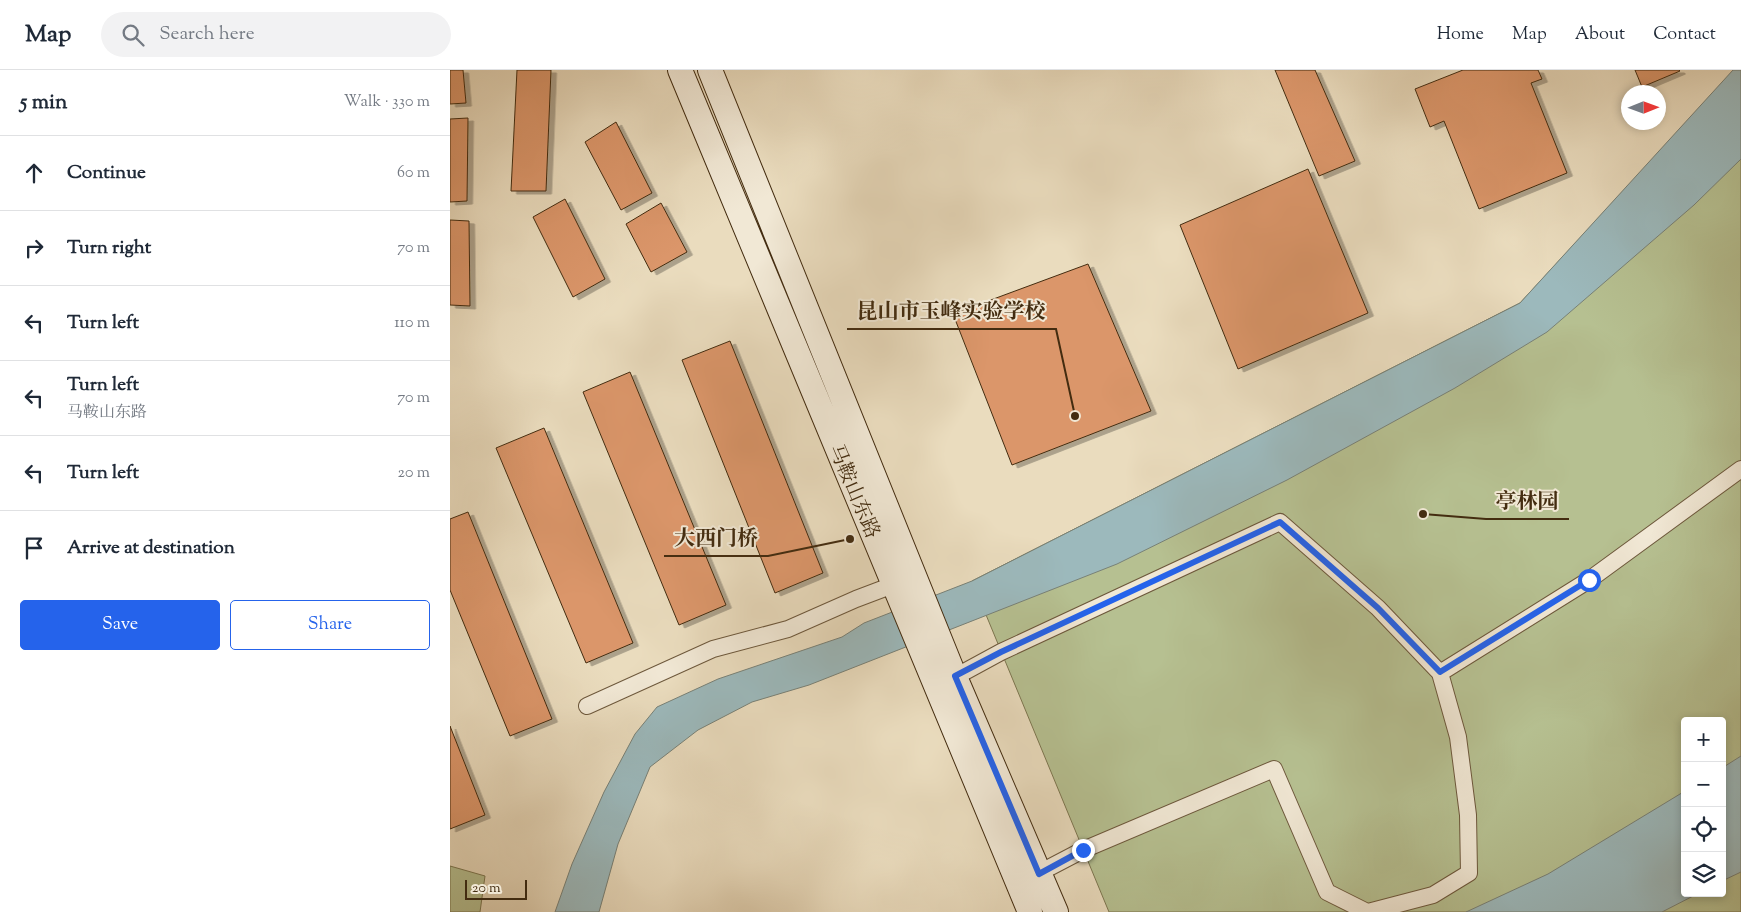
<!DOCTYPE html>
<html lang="en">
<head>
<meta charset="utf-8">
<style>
  :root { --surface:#fff; --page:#f2f2f3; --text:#1f2937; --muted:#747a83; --line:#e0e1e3; --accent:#2563eb }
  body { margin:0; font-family:"Sorts Mill Goudy","Noto Serif SC",serif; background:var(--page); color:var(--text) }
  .controls { position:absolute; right:15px; bottom:15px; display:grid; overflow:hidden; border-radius:5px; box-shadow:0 2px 8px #0003 }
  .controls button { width:45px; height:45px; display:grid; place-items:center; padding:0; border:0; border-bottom:1px solid var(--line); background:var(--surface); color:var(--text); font:25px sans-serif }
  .compass { position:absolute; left:1171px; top:15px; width:45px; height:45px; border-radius:50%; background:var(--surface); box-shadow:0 2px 8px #0003; rotate:89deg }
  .scale { position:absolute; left:15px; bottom:12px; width:62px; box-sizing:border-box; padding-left:5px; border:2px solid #432c10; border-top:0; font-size:14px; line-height:18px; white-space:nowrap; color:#432c10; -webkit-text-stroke:4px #f1e8d5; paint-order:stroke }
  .stop { position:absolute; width:15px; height:15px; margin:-11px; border:4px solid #2563eb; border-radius:50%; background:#fff }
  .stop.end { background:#2563eb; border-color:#fff; box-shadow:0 1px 5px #0008 }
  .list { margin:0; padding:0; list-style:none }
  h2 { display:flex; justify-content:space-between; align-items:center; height:65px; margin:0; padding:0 20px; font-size:21px }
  h2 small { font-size:16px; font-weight:400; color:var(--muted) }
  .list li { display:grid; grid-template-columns:32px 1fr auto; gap:15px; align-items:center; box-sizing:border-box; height:75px; padding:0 20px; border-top:1px solid var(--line) }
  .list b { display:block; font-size:19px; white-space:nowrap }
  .list p { margin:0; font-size:16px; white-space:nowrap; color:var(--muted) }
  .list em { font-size:16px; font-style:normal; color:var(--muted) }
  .actions { display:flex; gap:10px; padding:15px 20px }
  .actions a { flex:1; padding:11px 0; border:1px solid var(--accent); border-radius:5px; text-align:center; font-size:18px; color:var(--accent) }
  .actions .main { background:var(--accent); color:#fff }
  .icon { flex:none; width:28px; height:28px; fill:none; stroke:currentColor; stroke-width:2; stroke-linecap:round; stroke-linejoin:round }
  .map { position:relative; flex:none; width:1291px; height:842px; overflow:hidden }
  header { display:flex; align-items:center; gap:30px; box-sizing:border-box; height:70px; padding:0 25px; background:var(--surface); border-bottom:1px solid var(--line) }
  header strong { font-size:24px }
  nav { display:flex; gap:28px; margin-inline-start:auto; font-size:18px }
  .search { width:350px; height:45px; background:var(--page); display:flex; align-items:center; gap:12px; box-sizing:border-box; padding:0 18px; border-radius:28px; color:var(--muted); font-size:19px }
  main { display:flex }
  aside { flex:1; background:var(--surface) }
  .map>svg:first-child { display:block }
  .green { fill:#b6c091; stroke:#7c7650; fill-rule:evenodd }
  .water { fill:#9cb9bc; stroke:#788177 }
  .building { fill:#db966b; stroke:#432c10; filter:url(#shadow) }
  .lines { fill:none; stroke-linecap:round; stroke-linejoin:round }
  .street-casing { stroke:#6d583c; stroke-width:18 }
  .secondary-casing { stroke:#432c10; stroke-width:26 }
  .street { stroke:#f1e8d5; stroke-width:16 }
  .secondary { stroke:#f1e8d5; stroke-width:24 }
  .route { stroke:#2563eb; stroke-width:6 }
  .labels { text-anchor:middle; stroke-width:4; stroke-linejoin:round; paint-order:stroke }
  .street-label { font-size:20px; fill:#432c10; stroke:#f1e8d5 }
  .leader { fill:none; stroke:#432c10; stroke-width:2 }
  .callout-dot { fill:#432c10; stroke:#f1e8d5; stroke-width:2 }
  .callout-label { font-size:21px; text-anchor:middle; font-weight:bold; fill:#432c10; stroke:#f1e8d5; stroke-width:4; stroke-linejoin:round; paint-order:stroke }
</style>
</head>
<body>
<header>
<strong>Map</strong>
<div class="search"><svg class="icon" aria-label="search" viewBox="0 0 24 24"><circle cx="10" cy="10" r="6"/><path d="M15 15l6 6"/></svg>Search here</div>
<nav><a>Home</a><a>Map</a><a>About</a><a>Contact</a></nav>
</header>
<main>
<aside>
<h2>5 min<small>Walk · 330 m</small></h2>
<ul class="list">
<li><svg class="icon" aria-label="ahead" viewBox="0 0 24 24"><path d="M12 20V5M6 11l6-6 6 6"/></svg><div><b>Continue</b></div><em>60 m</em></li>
<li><svg class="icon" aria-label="right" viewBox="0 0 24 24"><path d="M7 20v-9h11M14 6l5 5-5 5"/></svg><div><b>Turn right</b></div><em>70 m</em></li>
<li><svg class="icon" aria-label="left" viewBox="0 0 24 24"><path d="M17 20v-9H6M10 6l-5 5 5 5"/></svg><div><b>Turn left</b></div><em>110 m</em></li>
<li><svg class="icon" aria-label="left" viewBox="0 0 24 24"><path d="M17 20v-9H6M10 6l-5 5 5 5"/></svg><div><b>Turn left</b><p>马鞍山东路</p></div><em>70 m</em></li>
<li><svg class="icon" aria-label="left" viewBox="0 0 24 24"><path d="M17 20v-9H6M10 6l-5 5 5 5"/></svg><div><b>Turn left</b></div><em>20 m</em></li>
<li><svg class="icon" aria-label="arrive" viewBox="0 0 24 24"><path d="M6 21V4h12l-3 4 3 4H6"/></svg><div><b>Arrive at destination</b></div></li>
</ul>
<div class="actions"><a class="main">Save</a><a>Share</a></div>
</aside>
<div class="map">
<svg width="1291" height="842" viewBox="0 0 1291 842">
  <defs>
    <filter id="shadow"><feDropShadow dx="5.5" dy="3" stdDeviation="0" flood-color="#0004"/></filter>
  </defs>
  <rect width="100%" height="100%" fill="#eadcbe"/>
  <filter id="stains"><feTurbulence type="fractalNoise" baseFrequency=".004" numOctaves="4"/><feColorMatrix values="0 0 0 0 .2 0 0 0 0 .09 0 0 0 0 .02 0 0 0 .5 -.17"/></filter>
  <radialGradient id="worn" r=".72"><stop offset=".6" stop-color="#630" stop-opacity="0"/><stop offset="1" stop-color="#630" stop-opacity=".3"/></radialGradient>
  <path class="green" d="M1291,0V842H659L522,511L1070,233L1190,103ZM1235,651H1272V823H1235Z
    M0,796L35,806L30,842H0Z"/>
  <path class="water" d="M1283,0H1291V89L1244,135L1097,262L1005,318L837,410L667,494L359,615L302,632L248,660L200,697L168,774L149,842H105L122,794L154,722L185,664L207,637L268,609L392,567L414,553L522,511L1070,233Z
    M1291,686V802L1272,811V698Z
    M1235,721V823H1249L1212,842H1016L1098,804Z"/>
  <path class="building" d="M0,0H13L16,33L0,34Z
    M67,0H101L96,121H61Z
    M825,0H865L905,91L869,106Z
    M1013,0H1088L1092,9L1081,13L1117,103L1029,139L994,51L980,57L965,19Z
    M1185,0H1229L1230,1L1192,17Z
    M18,48L17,131L0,132V49Z
    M166,52L202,123L171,140L135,72Z
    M858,99L918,243L788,299L730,155Z
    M115,129L155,209L123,227L83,147Z
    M211,133L237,182L201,202L176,154Z
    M0,150L19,151L20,236L0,235Z
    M638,194L701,341L562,395L503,244Z
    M280,271L373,503L325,523L232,290Z
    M180,302L276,535L229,555L133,322Z
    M94,358L183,573L136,593L46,378Z
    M18,442L102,649L60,666L0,520V449Z
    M0,656L35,745L0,759Z"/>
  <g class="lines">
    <defs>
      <path id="street" d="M990,603L1139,510L1291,399
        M505,607L551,582L830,452L928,538L990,603L1008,667L1018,745L1019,803L983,825L918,842
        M137,636L263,579L338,559L406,529L443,515
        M589,803L633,780L824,699L877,822L917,842"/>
      <path id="secondary" d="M230,0C347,280 461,562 580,842
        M260,0L505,607L606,842"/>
    </defs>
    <use href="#street" class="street-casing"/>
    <use href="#secondary" class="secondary-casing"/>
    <use href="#street" class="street"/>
    <use href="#secondary" class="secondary"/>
  </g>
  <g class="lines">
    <path class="route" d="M633,780L589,804L505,606L551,582L830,452L928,538L990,602L1139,510"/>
  </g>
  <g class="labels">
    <g class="street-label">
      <text transform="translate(405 421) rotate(67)" y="7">马鞍山东路</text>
    </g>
  </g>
  <path class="leader" d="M625 346L606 259H397M973 444L1036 449H1119M400 469L318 486H214"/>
  <g class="callout-dot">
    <circle cx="625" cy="346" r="5"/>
    <circle cx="973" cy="444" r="5"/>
    <circle cx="400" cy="469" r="5"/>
  </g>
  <g class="callout-label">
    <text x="501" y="248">昆山市玉峰实验学校</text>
    <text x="1077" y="438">亭林园</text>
    <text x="266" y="475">大西门桥</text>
  </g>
  <rect width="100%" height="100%" filter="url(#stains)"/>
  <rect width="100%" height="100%" fill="url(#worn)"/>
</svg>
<div class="controls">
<button>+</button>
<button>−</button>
<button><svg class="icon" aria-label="locate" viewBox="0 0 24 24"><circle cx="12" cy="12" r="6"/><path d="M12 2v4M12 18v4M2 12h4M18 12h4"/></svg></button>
<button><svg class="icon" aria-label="layers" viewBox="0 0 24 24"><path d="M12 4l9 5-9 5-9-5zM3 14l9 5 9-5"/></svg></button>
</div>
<svg class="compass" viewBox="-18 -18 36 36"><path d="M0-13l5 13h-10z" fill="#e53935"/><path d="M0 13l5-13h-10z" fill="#747a83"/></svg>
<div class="scale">20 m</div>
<div class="stop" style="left:1139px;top:510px"></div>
<div class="stop end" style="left:633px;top:780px"></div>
</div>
</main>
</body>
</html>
